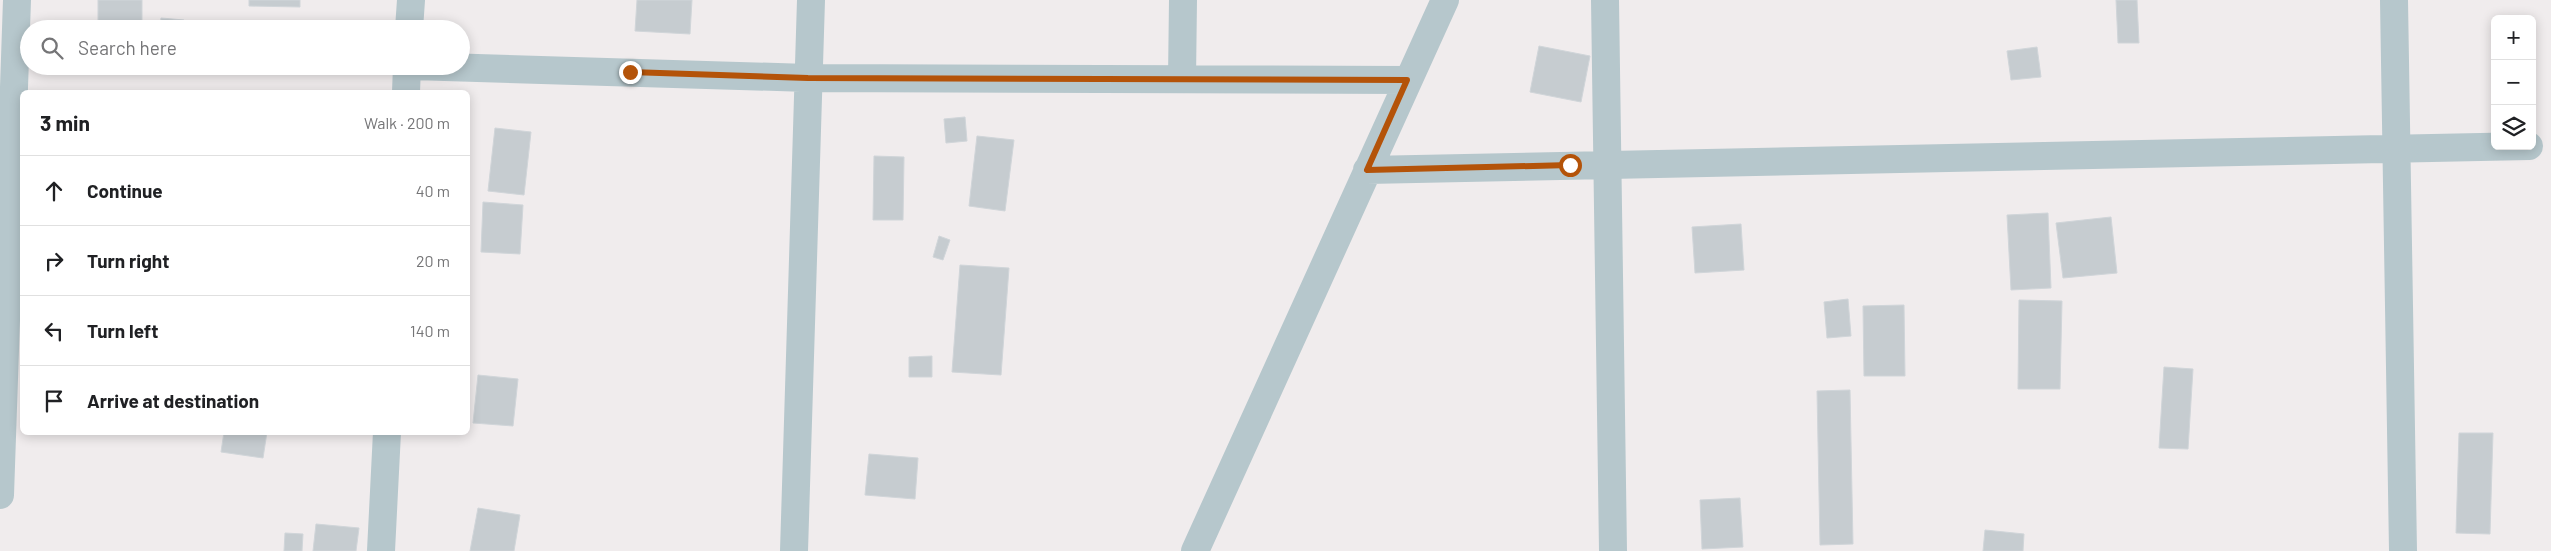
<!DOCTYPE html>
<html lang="en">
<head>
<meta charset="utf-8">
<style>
  :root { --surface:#fff; --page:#f6f6f6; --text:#202124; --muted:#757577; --line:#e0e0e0 }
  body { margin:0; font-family:Barlow,sans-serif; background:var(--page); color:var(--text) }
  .controls { position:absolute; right:15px; top:15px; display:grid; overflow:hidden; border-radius:8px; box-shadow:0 2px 12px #0003 }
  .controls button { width:45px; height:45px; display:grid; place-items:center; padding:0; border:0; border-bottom:1px solid var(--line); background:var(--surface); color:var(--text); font:25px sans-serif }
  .stop { position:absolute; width:15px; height:15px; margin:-11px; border:4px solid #b45309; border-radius:50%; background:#fff }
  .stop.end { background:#b45309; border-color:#fff; box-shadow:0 1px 5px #0008 }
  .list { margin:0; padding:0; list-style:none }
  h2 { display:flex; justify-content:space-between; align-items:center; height:65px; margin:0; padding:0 20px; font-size:21px }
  h2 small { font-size:16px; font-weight:400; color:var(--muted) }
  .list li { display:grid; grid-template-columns:32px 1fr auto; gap:15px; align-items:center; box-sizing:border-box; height:70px; padding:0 20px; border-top:1px solid var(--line) }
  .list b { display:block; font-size:19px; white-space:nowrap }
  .list em { font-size:16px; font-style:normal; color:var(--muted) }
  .icon { flex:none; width:28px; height:28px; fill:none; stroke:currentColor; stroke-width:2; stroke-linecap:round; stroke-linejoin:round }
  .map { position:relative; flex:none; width:2551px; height:551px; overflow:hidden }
  .search { position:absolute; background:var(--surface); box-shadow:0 2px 12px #0003; left:20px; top:20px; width:450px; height:55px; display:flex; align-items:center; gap:12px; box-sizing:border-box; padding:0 18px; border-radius:28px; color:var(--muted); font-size:19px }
  .panel { position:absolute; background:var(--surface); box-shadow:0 2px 12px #0003; left:20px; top:90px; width:450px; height:345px; border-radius:8px }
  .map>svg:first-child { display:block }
  .building { fill:#c6ccd0; stroke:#d0d5d9 }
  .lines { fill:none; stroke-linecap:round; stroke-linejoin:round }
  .minor { stroke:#b6c7cc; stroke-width:28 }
  .route { stroke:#b45309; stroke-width:6 }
</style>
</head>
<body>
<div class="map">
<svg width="2551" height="551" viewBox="0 0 2551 551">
  <rect width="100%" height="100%" fill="#f0eced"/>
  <path class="building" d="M98,0H142V29H98Z
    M249,0H300V7L249,6Z
    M637,0H692L690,34L635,31Z
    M2116,0H2137L2139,43H2118Z
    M161,18L184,20V29H160Z
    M1539,46L1590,56L1581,102L1530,92Z
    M2037,47L2041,77L2011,80L2007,51Z
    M965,117L967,141L946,143L944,119Z
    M495,128L531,132L524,195L488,191Z
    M977,136L1014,140L1005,211L969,206Z
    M874,156L904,157L903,220H873Z
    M483,202L523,205L520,254L481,252Z
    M2048,213L2051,288L2011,290L2007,215Z
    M2111,217L2117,273L2063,278L2056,223Z
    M1741,224L1744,270L1695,273L1692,227Z
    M939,236L950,240L943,260L933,257Z
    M960,265L1009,268L1001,375L952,372Z
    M1848,299L1851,336L1827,338L1824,302Z
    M2019,300L2062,301L2060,389H2018Z
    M1904,305L1905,376H1864L1863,306Z
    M932,356V377H909V357Z
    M2164,367L2193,369L2188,449L2159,448Z
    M478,375L518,379L513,426L473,423Z
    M1850,390L1853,544L1820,545L1817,391Z
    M224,432H267L263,458L221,452Z
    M2459,433H2493L2490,534L2456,533Z
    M869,454L918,458L915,499L865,495Z
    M1740,498L1743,547L1702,549L1700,500Z
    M478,508L520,515L514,551H470Z
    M316,524L359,528L356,551H313Z
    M1985,530L2024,534L2023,551H1983Z
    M285,533L303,534L302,551H284Z"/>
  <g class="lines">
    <path class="minor" d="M1605,0L1613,551
      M2394,0L2403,551
      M409,29L411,0
      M412,66L808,78L1407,80
      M1182,79L1183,0
      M406,92L407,66
      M1367,170L2529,146
      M0,495L17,0
      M381,551L387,432
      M794,551L811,0
      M1195,551L1445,0"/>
  </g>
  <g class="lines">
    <path class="route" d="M630,72L808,78L1407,80L1367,170L1570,165"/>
  </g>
</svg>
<div class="controls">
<button>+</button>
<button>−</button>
<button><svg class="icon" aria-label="layers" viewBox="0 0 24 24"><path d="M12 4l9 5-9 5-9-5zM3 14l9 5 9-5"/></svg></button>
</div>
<div class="stop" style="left:1570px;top:165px"></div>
<div class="stop end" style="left:630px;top:72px"></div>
<div class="search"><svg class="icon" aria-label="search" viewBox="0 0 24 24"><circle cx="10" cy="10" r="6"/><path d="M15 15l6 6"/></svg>Search here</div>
<section class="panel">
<h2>3 min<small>Walk · 200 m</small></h2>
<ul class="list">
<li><svg class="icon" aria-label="ahead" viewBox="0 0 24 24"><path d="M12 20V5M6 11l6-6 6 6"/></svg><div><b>Continue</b></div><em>40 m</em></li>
<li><svg class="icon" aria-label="right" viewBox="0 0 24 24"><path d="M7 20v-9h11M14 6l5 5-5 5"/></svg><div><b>Turn right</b></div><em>20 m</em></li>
<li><svg class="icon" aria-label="left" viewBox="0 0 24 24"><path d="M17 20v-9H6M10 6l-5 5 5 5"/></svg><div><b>Turn left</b></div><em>140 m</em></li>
<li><svg class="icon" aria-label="arrive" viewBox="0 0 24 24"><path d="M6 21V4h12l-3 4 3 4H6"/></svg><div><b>Arrive at destination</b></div></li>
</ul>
</section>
</div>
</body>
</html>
